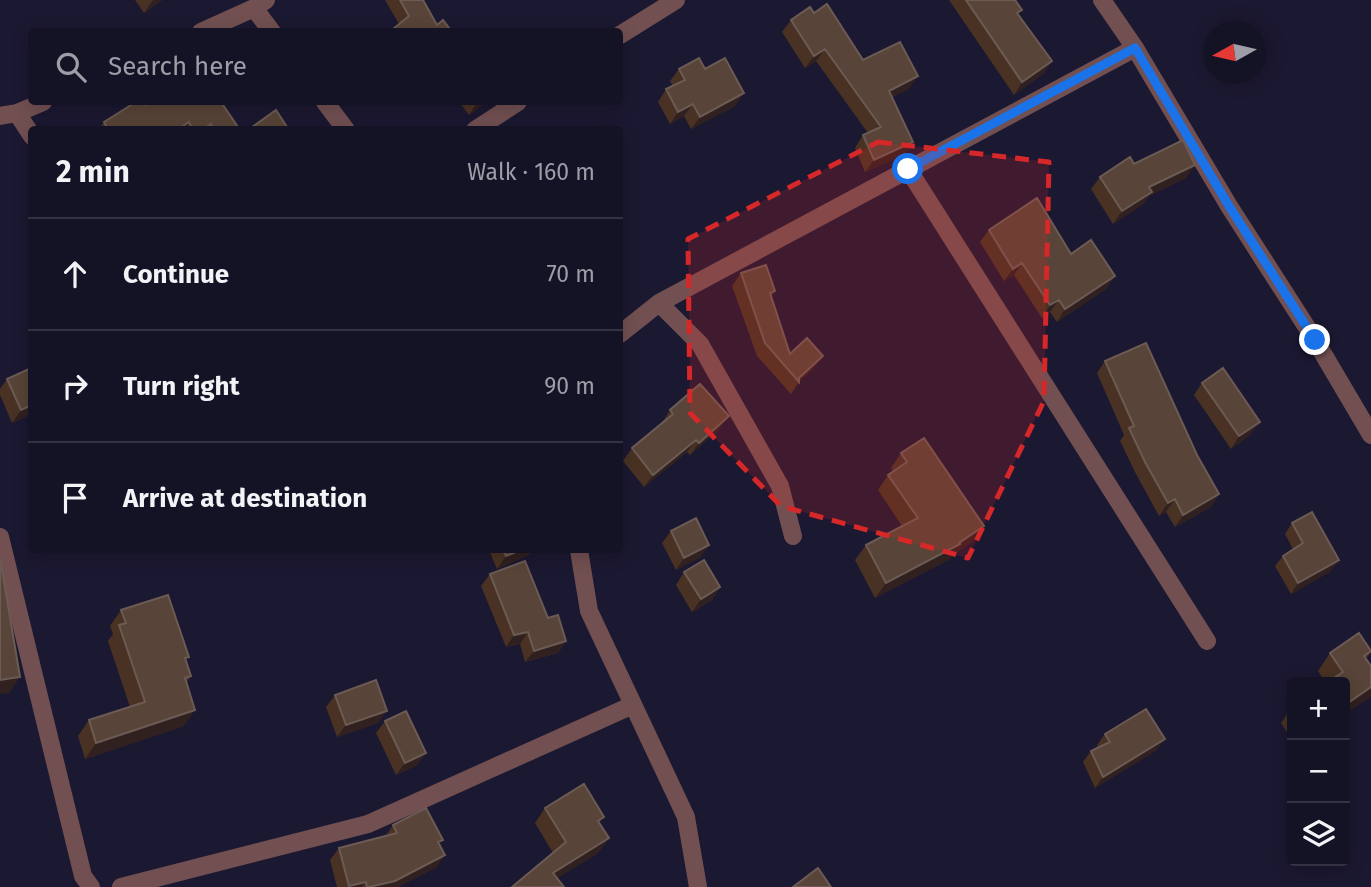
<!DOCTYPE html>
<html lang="en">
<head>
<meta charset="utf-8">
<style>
  :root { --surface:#141225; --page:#1d1b2d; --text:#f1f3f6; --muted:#9d9ea7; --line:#333242 }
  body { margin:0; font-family:"Fira Sans",sans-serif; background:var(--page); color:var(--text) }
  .controls { position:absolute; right:21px; bottom:21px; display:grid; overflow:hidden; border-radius:7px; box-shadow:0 4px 18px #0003 }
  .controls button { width:63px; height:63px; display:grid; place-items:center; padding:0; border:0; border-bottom:2px solid var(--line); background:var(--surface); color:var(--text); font:35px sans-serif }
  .compass { position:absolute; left:1203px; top:21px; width:63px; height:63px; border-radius:50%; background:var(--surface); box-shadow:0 4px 18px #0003; rotate:262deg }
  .stop { position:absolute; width:21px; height:21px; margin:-16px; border:5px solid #1a73e8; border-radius:50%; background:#fff }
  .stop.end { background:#1a73e8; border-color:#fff; box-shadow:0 2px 7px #0008 }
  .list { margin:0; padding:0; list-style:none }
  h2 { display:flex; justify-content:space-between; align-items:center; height:91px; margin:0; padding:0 28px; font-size:30px }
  h2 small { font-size:23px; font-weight:400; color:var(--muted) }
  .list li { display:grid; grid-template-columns:46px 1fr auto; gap:21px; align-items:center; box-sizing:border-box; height:112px; padding:0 28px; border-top:2px solid var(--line) }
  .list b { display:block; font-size:26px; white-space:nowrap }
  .list em { font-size:23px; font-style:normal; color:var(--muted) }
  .icon { flex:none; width:38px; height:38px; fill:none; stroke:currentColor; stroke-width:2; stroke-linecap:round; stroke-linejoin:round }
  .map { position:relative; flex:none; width:1371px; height:887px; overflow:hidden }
  .search { position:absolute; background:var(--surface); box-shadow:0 4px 18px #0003; left:28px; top:28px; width:595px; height:77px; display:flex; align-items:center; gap:18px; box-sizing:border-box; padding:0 24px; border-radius:7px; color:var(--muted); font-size:26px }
  .panel { position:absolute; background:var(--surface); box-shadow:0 4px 18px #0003; left:28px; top:126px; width:595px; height:427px; border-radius:7px }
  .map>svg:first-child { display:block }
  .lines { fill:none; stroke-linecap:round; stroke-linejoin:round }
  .minor { stroke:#725052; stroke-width:18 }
  .wall { fill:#493223 }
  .shaded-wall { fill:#302020 }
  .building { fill:#584438; stroke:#6c5b54; stroke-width:2 }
  .route { stroke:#1a73e8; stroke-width:9 }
  .marked { fill:#d62828; fill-opacity:0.2; stroke:#d62828; stroke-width:5; stroke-dasharray:14 9; stroke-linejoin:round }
</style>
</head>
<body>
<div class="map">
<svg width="1371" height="887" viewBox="0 0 1371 887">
  <rect width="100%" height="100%" fill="#1b1831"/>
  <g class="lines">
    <path class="minor" d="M1102,0L1135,48L1229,206L1315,340L1371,435
      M254,8L272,32
      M201,32L254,8L266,0
      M620,35L676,0
      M325,102L346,130
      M17,113L32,136
      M0,116L17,113L43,102
      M475,130L518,102
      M908,169L1207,641
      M659,303L700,344L780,486L793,536
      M620,334L659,303L1135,48
      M0,537L83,876L91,887
      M579,550L589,611L686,817L698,887
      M121,887L368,824L633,705"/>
  </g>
  <path class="wall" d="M135,0H162L144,13Z
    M385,0H423L437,25L452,32H391L399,24Z
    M949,0H1015L1018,14L1052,61L1044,73L1014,95Z
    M814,13L863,60L909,89L892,97L913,142L904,155L865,172L855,148L863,135L868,133L816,61L805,68L782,32L791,20Z
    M679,69H705L735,106L691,129L684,116L670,124L658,102L666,89L673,86L670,81Z
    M459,102H486L469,115Z
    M146,105L240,130H98L104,122Z
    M1134,164L1186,178L1149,196L1143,204L1113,224L1091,189L1100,177Z
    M989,230L1071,254L1115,276L1106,289L1057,322L1050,312L1042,318L1014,275L1004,281L980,242Z
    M741,273L775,291L771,297L790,354L814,368L799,382L791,394L757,356L732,286Z
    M1105,361L1197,455L1219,494L1211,507L1175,527L1166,512L1159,516L1136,474L1120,441L1124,435L1097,373Z
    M7,379L32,414L12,423L0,395V389Z
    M1202,383L1251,434L1231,449L1194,395Z
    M670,410L720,428L690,455L687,452L644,487L623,461L632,448L662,423Z
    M901,453L984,526L973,541L953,555L950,559L875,598L855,560L866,545L902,526L878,490L888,475L893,472L891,468Z
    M1292,523L1331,571L1291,594L1275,566L1283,556L1293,549L1285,534Z
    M671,531L701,557L676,570L662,543Z
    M489,550H533L530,554L497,569Z
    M684,572L720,587L712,600L692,612L676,585Z
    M490,574L548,618L566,641L558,653L525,662L520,644L506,647L481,586Z
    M121,610L186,661L191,676L186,683L184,726L85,759L78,736L89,720L130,707L108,641L113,634L110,626Z
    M1371,652L1366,659L1371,666V695L1368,699L1345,682H1325L1318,671L1330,653Z
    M335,695L378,723L337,737L326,707Z
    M1292,707V740L1281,723Z
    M385,721L417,765L396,775L376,733Z
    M1105,734L1157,750L1095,788L1083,762L1091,751L1098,747L1097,745Z
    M545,808L599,824L609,838L598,853L557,878L512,887L553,853L535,823Z
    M393,825L440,844L437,867L398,887H337L330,860L339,848L385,837Z"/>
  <path class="shaded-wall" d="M153,0H162L144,13Z
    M825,49L816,61L805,68L814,56Z
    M1052,61L1044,73L1014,95L1022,82Z
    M918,76L909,89L881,103L889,91Z
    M744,93L735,106L691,129L700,117Z
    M479,102H486L469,115L477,103Z
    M693,104L684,116L670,124L678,112Z
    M189,122L184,130H177Z
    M913,142L904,155L865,172L874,160Z
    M1195,165L1186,178L1149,196L1143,204L1113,224L1122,211L1149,187Z
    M1022,263L1014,275L1004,281L1013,269Z
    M1115,276L1106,289L1057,322L1065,309Z
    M1059,300L1050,312L1042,318L1050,305Z
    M823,356L814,368L799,382V378Z
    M32,405V414L12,423L21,410Z
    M729,416L720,428L690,455L699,443Z
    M1260,422L1251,434L1231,449L1239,436Z
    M696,440L687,452L644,487L653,475Z
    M1219,494L1211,507L1175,527L1183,515Z
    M1175,499L1166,512L1159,516L1168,503Z
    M984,526L973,541L953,555L950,559L875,598L886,583L959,543Z
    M709,545L701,557L676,570L684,558Z
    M521,550H533L530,554L497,569L506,556Z
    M1339,560L1331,571L1291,594L1298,583Z
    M720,587L712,600L692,612L701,599Z
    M528,632L520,644L506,647L514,635Z
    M566,641L558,653L525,662L534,651Z
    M20,677L9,693L0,694V680Z
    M1371,687V695L1368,699L1345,714V705Z
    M195,710L184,726L85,759L96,743Z
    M387,711L378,723L337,737L346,725Z
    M1165,739L1157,750L1095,788L1103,777Z
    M426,753L417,765L396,775L405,763Z
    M609,838L598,853L543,887L553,873Z
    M445,855L437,867L398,887H369Z
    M366,882L362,887H348L349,886Z"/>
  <path class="building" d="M400,0H423L437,25L443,20L452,32H396L393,29L409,16Z
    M966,0H1015L1022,10L1017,13L1052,61L1022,82Z
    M827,4L863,60L900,42L918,76L889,91L913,142L874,160L863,135L881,127L825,49L814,56L791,20L810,7L814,13Z
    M699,58L705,69L725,58L744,93L700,117L693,104L678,112L666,89L685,80L679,69Z
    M136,102H144L146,105L150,102H221L240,130H215L211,124L202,130H193L189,122L177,130H108L104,122Z
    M276,110L289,130H248Z
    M1183,140L1195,165L1149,187L1152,192L1122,211L1100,177L1130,157L1134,164Z
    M1037,198L1071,254L1091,240L1115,276L1065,309L1059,300L1050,305L1022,263L1013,269L989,230Z
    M766,265L775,291L770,293L790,354L807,338L823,356L799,378V382L765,343L741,273Z
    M1146,343L1197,455L1219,494L1183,515L1175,499L1168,503L1145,462L1129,428L1134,426L1105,361Z
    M31,368L32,405L21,410L7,379Z
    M1223,368L1260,422L1239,436L1202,383Z
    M700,384L729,416L699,443L696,440L653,475L632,448L673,414L670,410Z
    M924,438L984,526L959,543L960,544L886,583L866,545L918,518L888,475L907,462L901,453Z
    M1312,512L1339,560L1298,583L1283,556L1303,543L1292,523Z
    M696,518L709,545L684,558L671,531Z
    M503,550H521L506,556Z
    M0,558L20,677L0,680Z
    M704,560L720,587L701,599L684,572Z
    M525,561L548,618L558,615L566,641L534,651L528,632L514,635L490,574Z
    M168,595L189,657L185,658L191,676L185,678L195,710L96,743L89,720L145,702L119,625L126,623L121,610Z
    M1359,633L1371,651L1364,656L1371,666V687L1345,705V682H1328L1343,672L1330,653Z
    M376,680L387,711L346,725L335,695Z
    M1146,709L1165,739L1103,777L1091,751L1110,742L1105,734Z
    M406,711L426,753L405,763L385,721Z
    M584,784L604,817L598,821L609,838L553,873L564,887H512L566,842L545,808Z
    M426,808L443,840L438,842L445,855L395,881L369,887H367L366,882L349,886L339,848L397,833L393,825Z
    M818,868L831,887H793Z"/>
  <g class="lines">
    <path class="route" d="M908,169L1135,48L1229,206L1315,340"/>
  </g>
  <path class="marked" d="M878,142L1049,162L1044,401L968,558L781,506L690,413L688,239Z"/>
</svg>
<div class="controls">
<button>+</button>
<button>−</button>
<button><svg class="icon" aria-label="layers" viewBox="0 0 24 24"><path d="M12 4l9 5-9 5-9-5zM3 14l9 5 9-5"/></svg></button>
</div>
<svg class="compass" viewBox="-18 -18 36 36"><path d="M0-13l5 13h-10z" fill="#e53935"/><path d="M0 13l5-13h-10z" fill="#9d9ea7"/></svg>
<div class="stop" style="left:908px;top:169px"></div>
<div class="stop end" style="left:1315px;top:340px"></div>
<div class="search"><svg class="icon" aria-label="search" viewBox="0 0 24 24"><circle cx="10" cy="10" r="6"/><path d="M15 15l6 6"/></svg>Search here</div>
<section class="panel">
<h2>2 min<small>Walk · 160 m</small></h2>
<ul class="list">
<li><svg class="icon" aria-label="ahead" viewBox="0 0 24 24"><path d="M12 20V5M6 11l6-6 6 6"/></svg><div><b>Continue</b></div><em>70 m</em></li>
<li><svg class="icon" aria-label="right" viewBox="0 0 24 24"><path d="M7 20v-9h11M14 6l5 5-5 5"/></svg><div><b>Turn right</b></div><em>90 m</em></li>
<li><svg class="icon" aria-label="arrive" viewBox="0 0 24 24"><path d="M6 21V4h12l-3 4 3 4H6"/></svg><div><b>Arrive at destination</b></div></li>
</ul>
</section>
</div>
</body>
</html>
